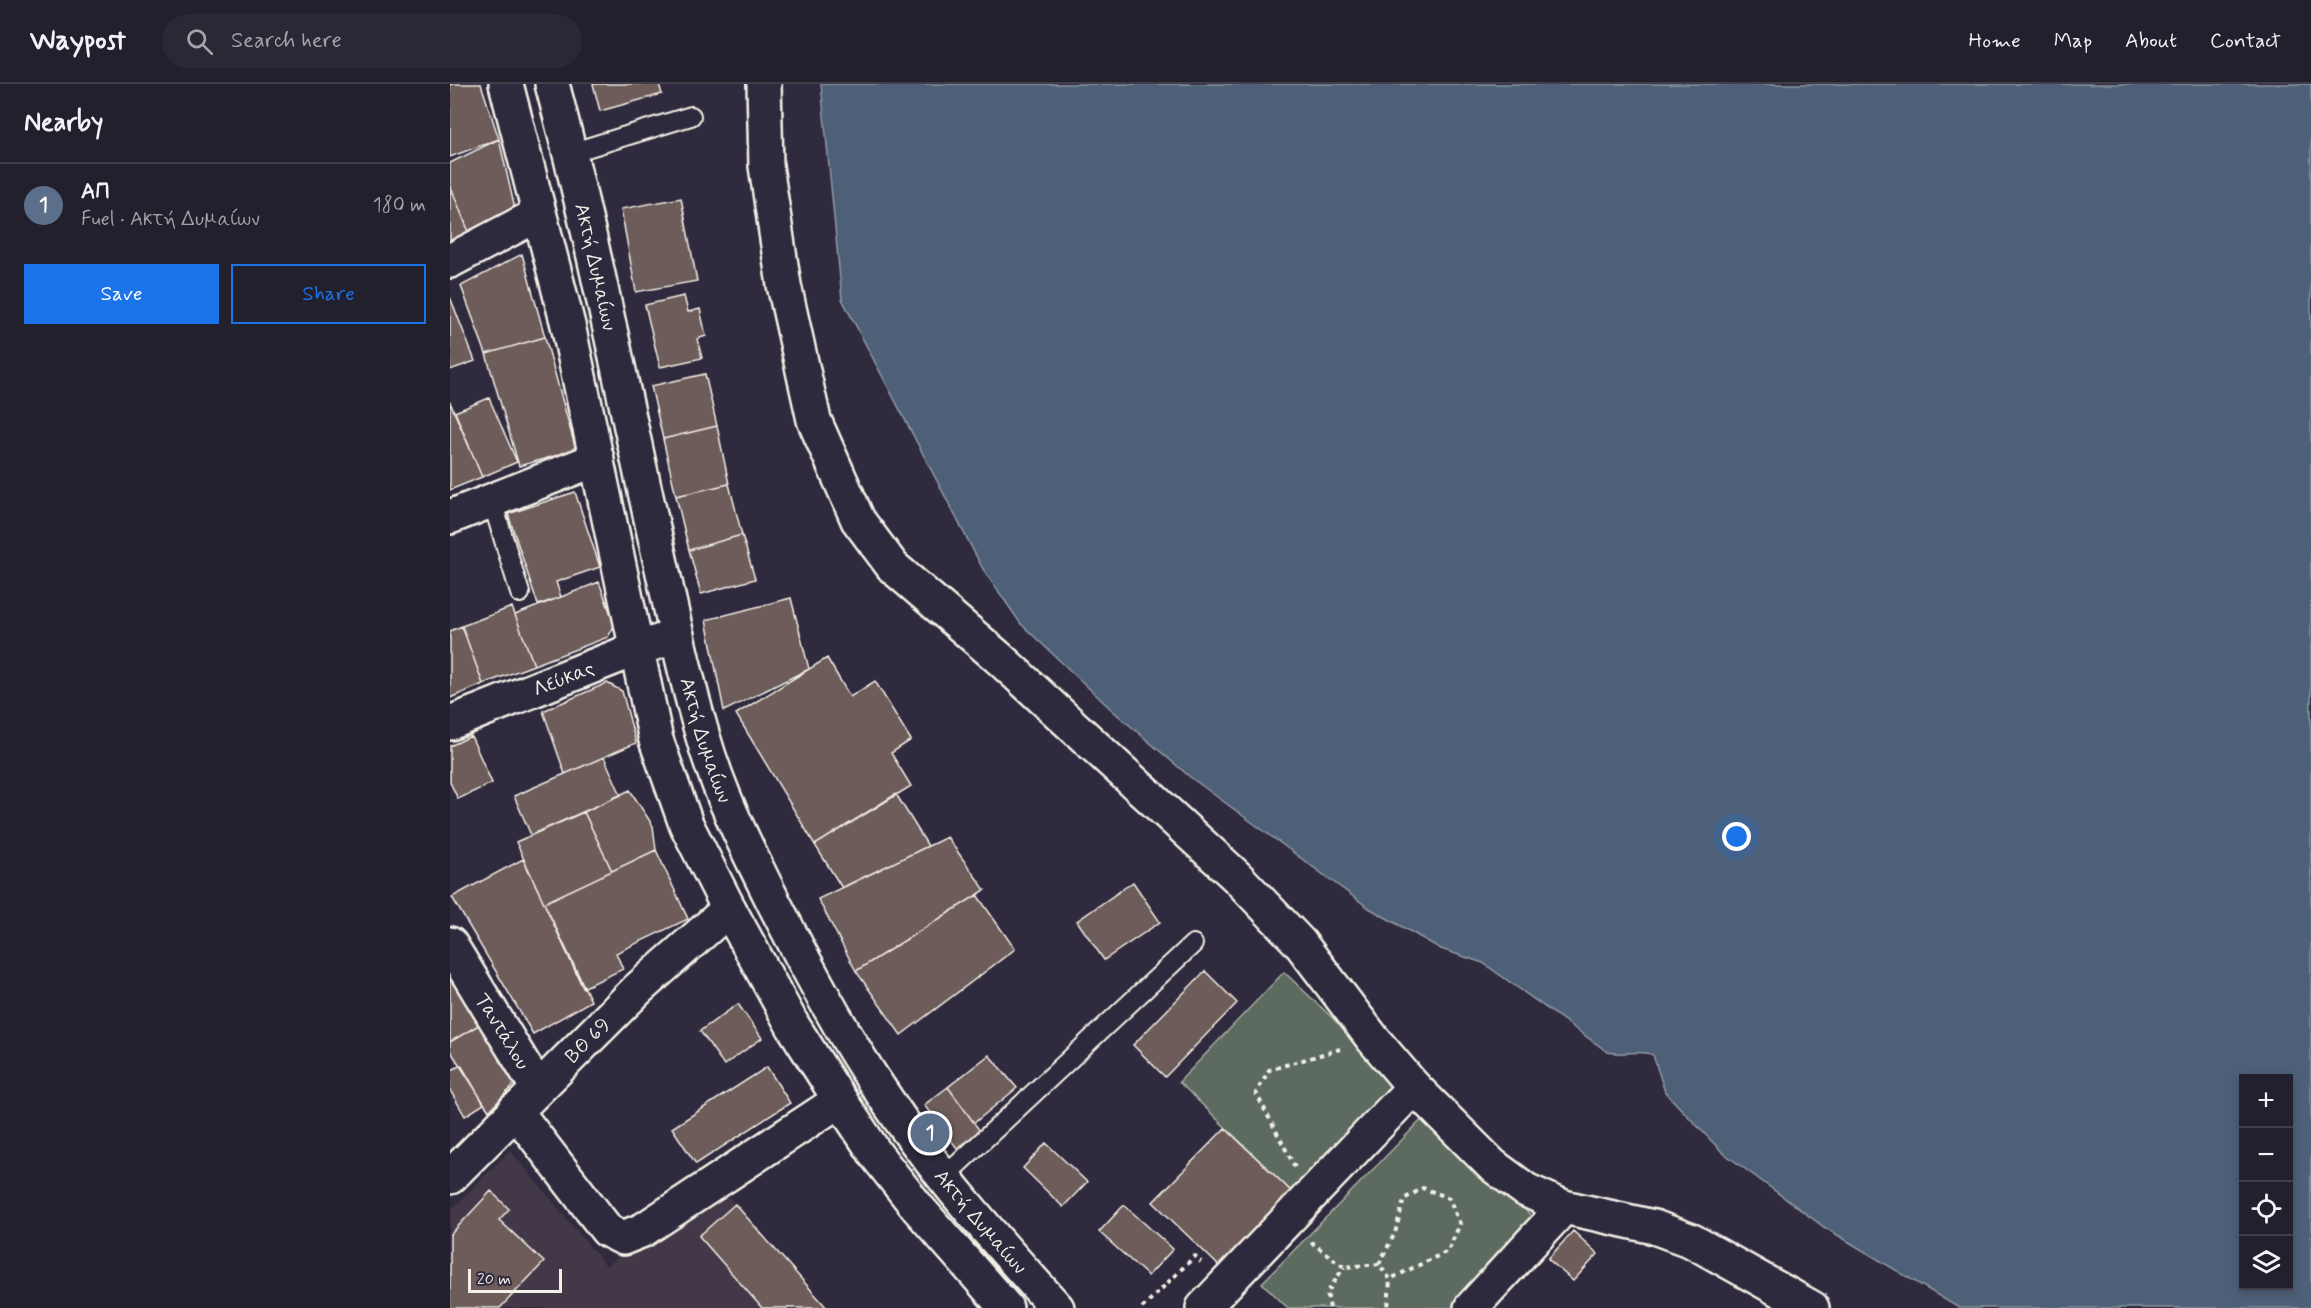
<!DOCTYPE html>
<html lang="en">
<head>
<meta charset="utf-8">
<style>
  :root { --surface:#23202e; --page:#2b2836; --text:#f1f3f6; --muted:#a3a3aa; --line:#403e4a; --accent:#1a73e8 }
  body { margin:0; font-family:Mynerve,sans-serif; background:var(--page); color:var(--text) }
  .controls { position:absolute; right:18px; bottom:18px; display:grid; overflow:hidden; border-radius:0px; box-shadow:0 3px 9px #0003 }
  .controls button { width:54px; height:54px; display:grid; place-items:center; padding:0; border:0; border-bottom:2px solid var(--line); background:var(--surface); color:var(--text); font:30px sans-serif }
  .scale { position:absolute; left:18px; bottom:15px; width:94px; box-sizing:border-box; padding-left:6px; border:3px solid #f4f1e8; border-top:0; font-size:16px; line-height:21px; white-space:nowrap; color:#f4f1e8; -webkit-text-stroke:4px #2f2a3d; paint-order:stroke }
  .you { position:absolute; left:1287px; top:753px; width:21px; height:21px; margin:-15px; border:4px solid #fff; border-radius:50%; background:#1a73e8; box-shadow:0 0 0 9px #1a73e833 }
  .badge { display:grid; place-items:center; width:39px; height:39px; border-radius:50%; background:var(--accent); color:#fff; font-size:20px; font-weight:700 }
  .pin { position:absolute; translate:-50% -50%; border:3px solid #fff; box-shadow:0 2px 6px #0006 }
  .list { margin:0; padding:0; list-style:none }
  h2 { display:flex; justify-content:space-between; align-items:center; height:78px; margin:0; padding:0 24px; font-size:26px }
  h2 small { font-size:20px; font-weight:400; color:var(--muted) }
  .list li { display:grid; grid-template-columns:39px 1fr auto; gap:18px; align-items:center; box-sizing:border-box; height:84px; padding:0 24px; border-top:2px solid var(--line) }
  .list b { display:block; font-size:22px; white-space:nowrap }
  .list p { margin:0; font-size:20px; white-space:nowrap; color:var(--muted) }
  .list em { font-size:20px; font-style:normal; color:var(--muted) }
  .actions { display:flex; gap:12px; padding:18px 24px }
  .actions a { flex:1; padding:14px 0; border:2px solid var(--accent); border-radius:0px; text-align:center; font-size:21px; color:var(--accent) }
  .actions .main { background:var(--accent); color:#fff }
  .icon { flex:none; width:33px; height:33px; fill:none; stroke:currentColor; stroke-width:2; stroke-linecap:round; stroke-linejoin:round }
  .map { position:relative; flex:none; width:1861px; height:1224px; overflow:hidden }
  header { display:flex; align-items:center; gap:36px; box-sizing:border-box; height:84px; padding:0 30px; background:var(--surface); border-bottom:2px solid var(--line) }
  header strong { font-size:28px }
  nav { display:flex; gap:33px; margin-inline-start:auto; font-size:21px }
  .search { width:420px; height:54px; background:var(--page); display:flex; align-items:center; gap:15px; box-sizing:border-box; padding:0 21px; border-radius:33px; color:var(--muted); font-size:22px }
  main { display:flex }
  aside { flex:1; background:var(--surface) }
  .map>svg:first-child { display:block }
  .built { fill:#423946 }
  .green { fill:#5c6b61; stroke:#a8aea4; stroke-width:1.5 }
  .water { fill:#4d6078; stroke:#909aa5; stroke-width:1.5; fill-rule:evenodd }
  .building { fill:#6d5b5a; stroke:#f4f1e8; stroke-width:1.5 }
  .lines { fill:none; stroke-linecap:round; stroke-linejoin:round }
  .service-casing { stroke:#f4f1e8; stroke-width:22 }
  .minor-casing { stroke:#f4f1e8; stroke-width:38 }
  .tertiary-casing { stroke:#f4f1e8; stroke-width:38 }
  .primary-casing { stroke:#f4f1e8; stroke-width:38 }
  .path { stroke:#f4f1e8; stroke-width:4; stroke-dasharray:4.5 4.5; stroke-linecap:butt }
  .service { stroke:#2f2a3d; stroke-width:18 }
  .minor { stroke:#2f2a3d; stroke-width:33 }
  .tertiary { stroke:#2f2a3d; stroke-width:33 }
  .primary { stroke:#2f2a3d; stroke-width:33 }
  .labels { text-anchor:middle; stroke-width:4.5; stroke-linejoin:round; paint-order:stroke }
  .street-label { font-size:20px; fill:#f4f1e8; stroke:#2f2a3d }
</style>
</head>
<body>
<header>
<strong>Waypost</strong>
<div class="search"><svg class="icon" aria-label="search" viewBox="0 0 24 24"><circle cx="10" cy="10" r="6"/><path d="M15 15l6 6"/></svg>Search here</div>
<nav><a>Home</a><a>Map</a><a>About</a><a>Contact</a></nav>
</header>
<main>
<aside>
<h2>Nearby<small></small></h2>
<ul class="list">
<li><span class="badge" style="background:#5c6f8a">1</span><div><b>ΑΠ</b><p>Fuel · Ακτή Δυμαίων</p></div><em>180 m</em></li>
</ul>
<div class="actions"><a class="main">Save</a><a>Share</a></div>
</aside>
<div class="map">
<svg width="1861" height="1224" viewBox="0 0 1861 1224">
  <rect width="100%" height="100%" fill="#2f2a3d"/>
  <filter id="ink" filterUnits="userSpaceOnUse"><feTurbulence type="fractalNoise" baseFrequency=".0167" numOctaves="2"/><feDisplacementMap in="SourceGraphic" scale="12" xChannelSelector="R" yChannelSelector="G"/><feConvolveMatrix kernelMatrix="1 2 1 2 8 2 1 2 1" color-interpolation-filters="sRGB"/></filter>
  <g filter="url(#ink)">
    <path class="built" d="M60,1066L156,1182L272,1105L377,1224H0V1127Z"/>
    <path class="green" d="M834,888L948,996L842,1108L729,998Z
      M980,1027L1085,1136L1005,1224H838L812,1199Z"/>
    <path class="water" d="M371,0H1861V1224H1509L1374,1143L1272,1068L1215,1008L1203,971C1188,965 1175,972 1158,968L1033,879L991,865L919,824L740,693L663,627L571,540L533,485L392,215ZM1794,994H1838V1202H1794Z"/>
    <path class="building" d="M0,0H31L49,55L0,73Z
      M143,0H209L212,10L150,27Z
      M49,55L67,134L22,156L0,101V79Z
      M0,101L22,156L0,167Z
      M231,114L247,197L186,208L171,125Z
      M72,170L95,253L36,270L11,202Z
      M234,212L238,228L250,225L256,252L247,255L252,274L210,283L195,221Z
      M0,213L25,277L0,286Z
      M95,253L126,366L69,382L36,270Z
      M255,290L267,342L213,355L201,302Z
      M39,314L67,378L32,393L5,328Z
      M0,318L32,393L0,406Z
      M267,342L279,400L226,412L213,355Z
      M279,400L292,451L239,466L226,412Z
      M125,408L150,483L106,498L111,513L88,521L58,430Z
      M292,451L305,495L251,510L239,466Z
      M149,498L165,541L158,553L84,581L65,531Z
      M341,514L359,585L274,627L256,536Z
      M62,523L84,581L33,600L12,542Z
      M12,542L33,600L0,614V547Z
      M377,574L400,613L425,597L461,656L441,669L461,702L365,761L286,630Z
      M157,599L172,607L186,659L115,690L93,627Z
      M21,652L42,699L8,715L0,698V662Z
      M154,673L171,711L81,751L64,712Z
      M180,706L203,742L206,766L162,787L134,728Z
      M446,710L478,762L392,804L365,761Z
      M134,728L162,787L94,819L66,758Z
      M497,753L535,806L406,887L368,815Z
      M206,766L238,835L166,869L173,885L133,904L94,819Z
      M73,775L141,917L83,950L2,813Z
      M683,798L710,838L654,876L627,837Z
      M527,811L565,865L451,951L406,887Z
      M0,874L37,936L0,958Z
      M755,887L787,919L715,993L683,961Z
      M288,920L312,954L274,981L250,947Z
      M37,936L72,992L39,1027L0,966V958Z
      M539,971L567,1004L524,1039L498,1003Z
      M11,981L34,1020L15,1032L0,1006V987Z
      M317,983L340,1019L246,1080L222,1044Z
      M498,1003L530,1047L507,1064L474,1021Z
      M775,1044L842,1108L770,1183L703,1118Z
      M596,1059L637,1098L613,1123L573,1084Z
      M41,1107L59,1125L49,1136L94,1178L50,1224H0V1151Z
      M285,1120L377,1224H312L249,1152Z
      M674,1121L723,1165L698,1192L649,1148Z
      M1123,1147L1148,1170L1123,1197L1098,1175Z"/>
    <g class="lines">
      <defs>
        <path id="service" d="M120,69L241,32
          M42,417L70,509
          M494,1093L743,860"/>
        <g id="minor">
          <path d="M314,0L316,82L334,201L364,336L408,436L443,483L549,574L787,793L850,859L923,955L964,1003L1042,1081L1076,1106L1114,1123L1204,1143L1242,1157L1362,1224"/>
          <path d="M0,177L89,130"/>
          <path d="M0,433L147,375"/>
          <path id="s1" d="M0,860L87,1003"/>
          <path d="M65,1026L157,1146L173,1154L193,1146L390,1016"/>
          <path id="s2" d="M0,1093L188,905L279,825"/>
          <path d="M753,1224L964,1003"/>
          <path d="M1021,1224L1114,1123"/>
        </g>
        <g id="tertiary">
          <path id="s3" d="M0,639L186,565L227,552"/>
        </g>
        <g id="primary">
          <path d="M56,0L118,241L206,656L236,740L279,825L343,942L390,1016L427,1072L468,1124L556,1224"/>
          <path id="s4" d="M102,0C144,157 174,317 210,475C223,535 236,595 253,653C270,712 298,767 325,821C358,885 392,950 432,1009C483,1086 545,1156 607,1224"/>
        </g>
      </defs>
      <use href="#service" class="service-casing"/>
      <use href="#minor" class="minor-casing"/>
      <use href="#tertiary" class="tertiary-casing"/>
      <use href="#primary" class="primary-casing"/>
      <path class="path" d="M845,1083L806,1009L819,986L890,965
        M861,1158L894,1183L929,1180L940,1195L938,1224
        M929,1180L945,1149L954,1115L973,1104L999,1114L1010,1140L998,1167L940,1195
        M692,1224L745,1172L751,1178
        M880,1224L877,1209L894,1183"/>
      <use href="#service" class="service"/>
      <use href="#minor" class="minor"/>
      <use href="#tertiary" class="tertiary"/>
      <use href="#primary" class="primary"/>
    </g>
  </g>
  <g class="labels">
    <g class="street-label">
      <text dy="7" stroke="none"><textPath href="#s4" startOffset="188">Ακτή Δυμαίων</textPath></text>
      <text dy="7" stroke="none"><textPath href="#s3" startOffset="122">Λεύκας</textPath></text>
      <text dy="7" stroke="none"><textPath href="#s4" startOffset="674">Ακτή Δυμαίων</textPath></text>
      <text dy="7" stroke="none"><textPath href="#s1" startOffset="102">Ταντάλου</textPath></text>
      <text dy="7" stroke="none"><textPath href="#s2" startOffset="194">ΒΘ 69</textPath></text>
      <text dy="7" stroke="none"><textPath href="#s4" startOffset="1232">Ακτή Δυμαίων</textPath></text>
    </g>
  </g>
</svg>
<div class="controls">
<button>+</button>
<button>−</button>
<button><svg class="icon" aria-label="locate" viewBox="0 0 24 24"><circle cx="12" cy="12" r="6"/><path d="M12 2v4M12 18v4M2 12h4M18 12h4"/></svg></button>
<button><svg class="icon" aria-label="layers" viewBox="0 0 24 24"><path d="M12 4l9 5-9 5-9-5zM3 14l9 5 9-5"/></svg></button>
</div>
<div class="scale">20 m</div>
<div class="you"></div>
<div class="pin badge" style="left:480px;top:1049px;background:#5c6f8a">1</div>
</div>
</main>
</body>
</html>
